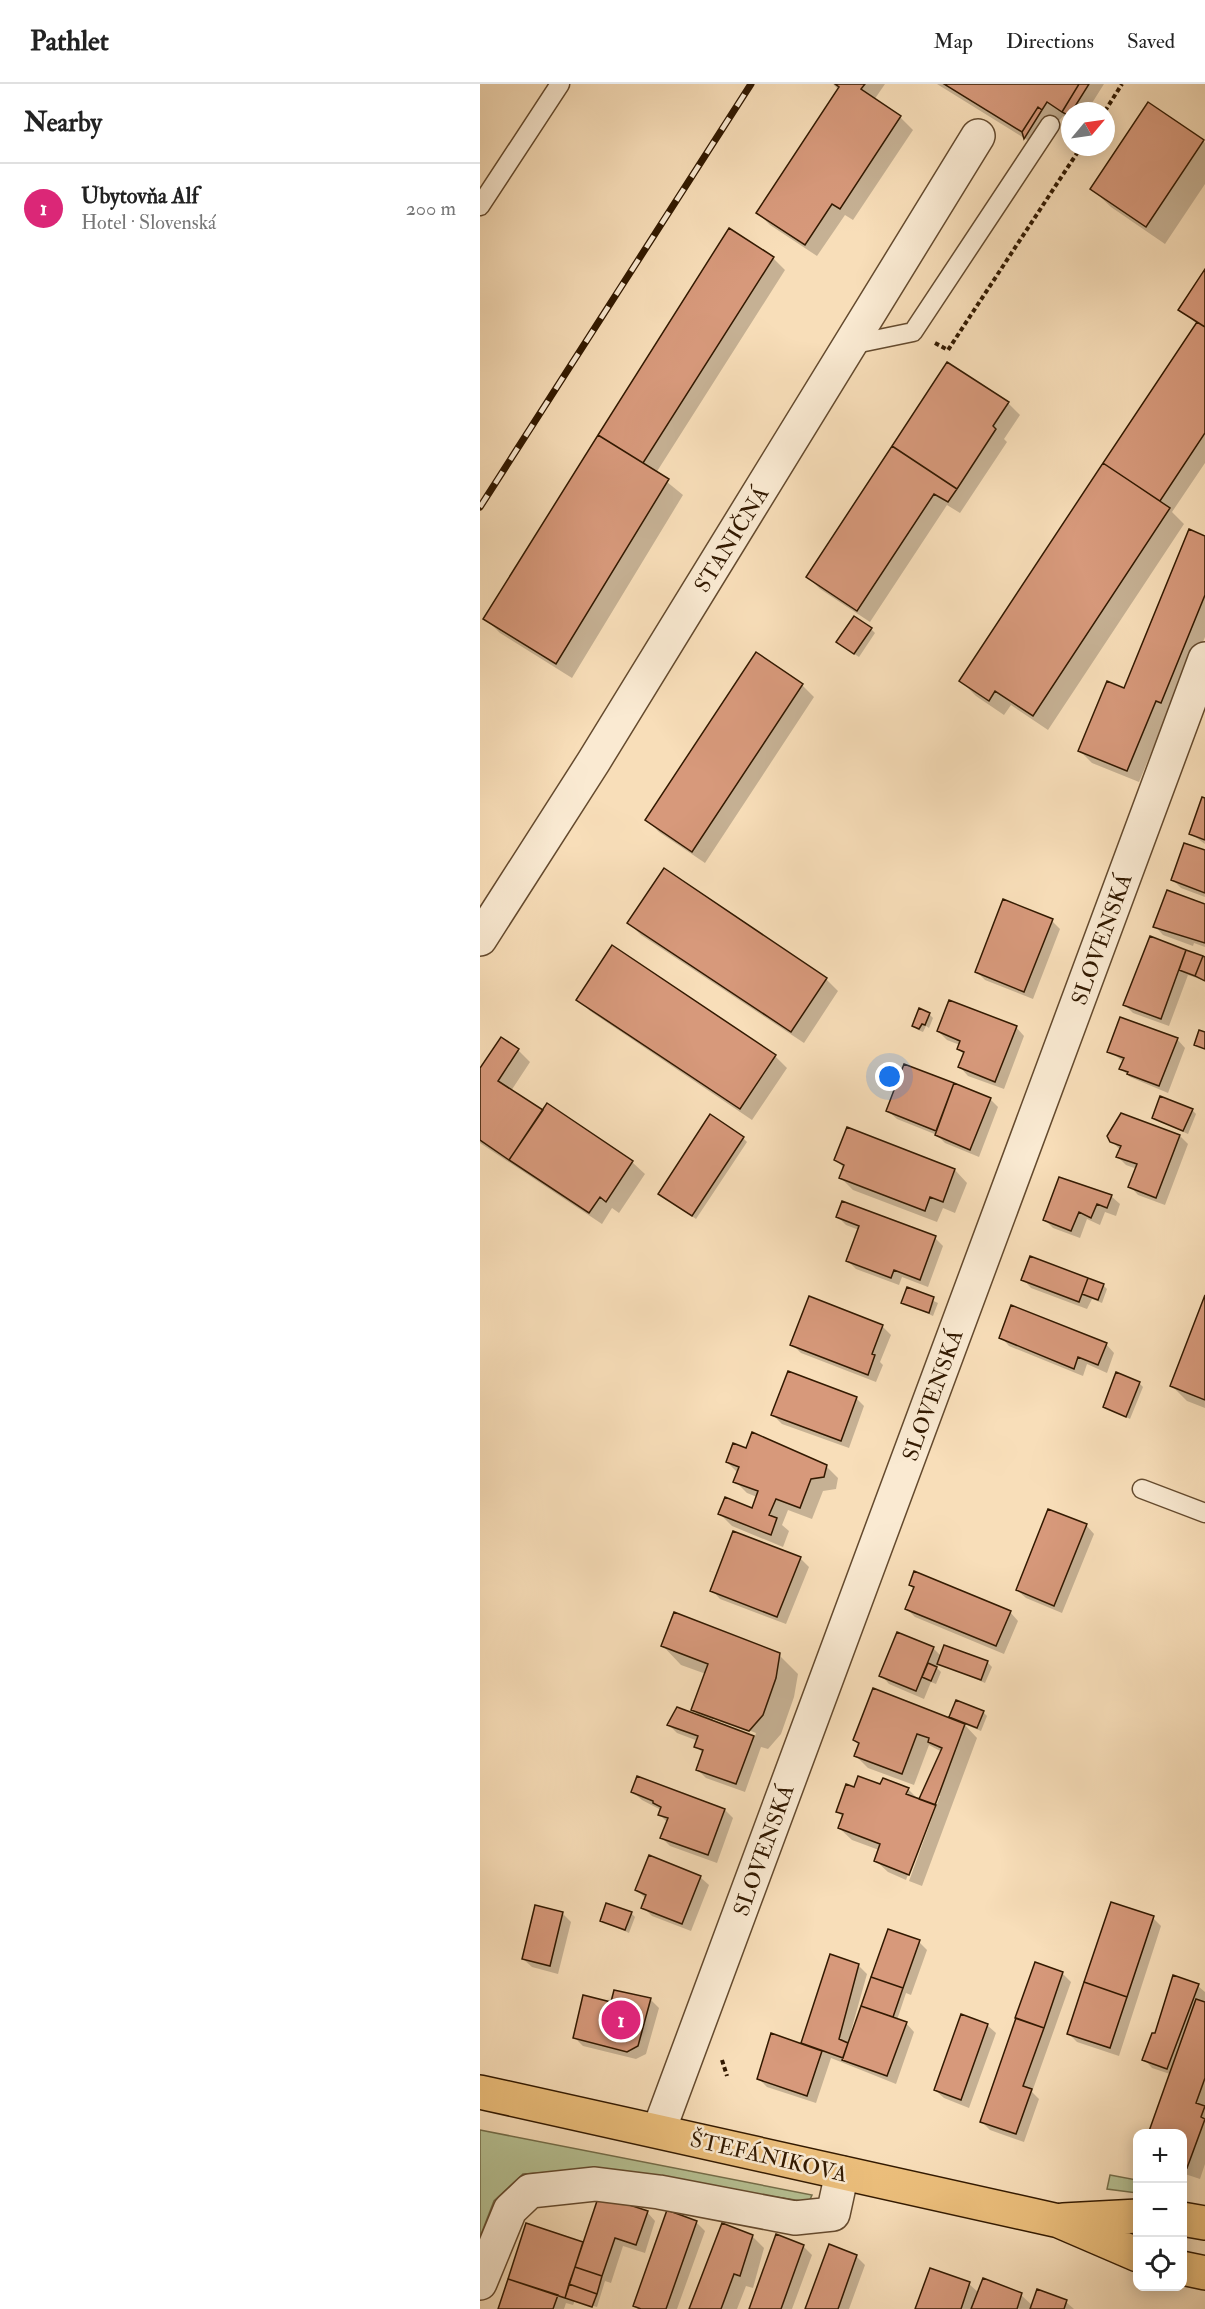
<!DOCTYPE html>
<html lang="en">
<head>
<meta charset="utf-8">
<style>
  :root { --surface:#fff; --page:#f2f2f2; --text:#222; --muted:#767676; --line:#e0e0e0; --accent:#db2777 }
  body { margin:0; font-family:"IM FELL Double Pica",serif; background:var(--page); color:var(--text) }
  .controls { position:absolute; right:18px; bottom:18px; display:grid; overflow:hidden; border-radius:12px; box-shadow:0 3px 15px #0003 }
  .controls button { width:54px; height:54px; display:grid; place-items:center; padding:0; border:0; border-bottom:2px solid var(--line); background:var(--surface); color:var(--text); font:30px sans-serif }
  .compass { position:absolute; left:581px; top:18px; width:54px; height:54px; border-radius:50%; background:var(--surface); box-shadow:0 3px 15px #0003; rotate:61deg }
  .you { position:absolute; left:410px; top:993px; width:21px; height:21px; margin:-15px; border:4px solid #fff; border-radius:50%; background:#1a73e8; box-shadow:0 0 0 9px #1a73e833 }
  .badge { display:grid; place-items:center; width:39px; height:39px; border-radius:50%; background:var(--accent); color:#fff; font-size:20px; font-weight:700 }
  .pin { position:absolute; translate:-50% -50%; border:3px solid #fff; box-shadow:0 2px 6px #0006 }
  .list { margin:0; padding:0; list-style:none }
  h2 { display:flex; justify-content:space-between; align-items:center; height:78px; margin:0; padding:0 24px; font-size:26px }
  h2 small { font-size:20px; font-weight:400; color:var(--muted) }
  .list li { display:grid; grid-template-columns:39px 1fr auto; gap:18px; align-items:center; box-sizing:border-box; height:90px; padding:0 24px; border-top:2px solid var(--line) }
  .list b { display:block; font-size:22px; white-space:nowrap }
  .list p { margin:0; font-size:20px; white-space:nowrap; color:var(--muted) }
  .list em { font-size:20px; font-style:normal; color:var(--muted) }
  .icon { flex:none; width:33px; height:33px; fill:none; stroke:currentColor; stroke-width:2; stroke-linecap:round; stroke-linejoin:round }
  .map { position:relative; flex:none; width:725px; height:2225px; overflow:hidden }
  header { display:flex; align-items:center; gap:36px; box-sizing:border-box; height:84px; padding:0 30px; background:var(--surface); border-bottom:2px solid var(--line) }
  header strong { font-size:28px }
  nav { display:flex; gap:33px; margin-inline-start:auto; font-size:21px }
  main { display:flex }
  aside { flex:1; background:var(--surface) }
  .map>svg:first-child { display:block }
  .green { fill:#b7c294; stroke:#746e4a; stroke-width:1.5 }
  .shadow { fill:#0003; fill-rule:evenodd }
  .building { fill:#d7997b; stroke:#321900; stroke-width:1.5 }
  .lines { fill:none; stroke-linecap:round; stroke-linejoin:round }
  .service-casing { stroke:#644a2e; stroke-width:21 }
  .minor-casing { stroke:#644a2e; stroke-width:36 }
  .primary-casing { stroke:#321900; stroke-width:36 }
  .path { stroke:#321900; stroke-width:4; stroke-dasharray:4.5 3; stroke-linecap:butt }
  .service { stroke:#faead2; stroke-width:18 }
  .minor { stroke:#faead2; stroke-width:33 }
  .primary { stroke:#ecbf7c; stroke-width:33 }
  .rail-casing { stroke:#321900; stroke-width:7 }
  .rail { stroke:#faead2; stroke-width:4.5; stroke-dasharray:14; stroke-linecap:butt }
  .labels { text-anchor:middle; stroke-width:5; stroke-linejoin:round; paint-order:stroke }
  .street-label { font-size:22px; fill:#321900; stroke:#faead2 }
</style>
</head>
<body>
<header>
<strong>Pathlet</strong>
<nav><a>Map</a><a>Directions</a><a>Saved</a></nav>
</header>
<main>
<aside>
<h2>Nearby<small></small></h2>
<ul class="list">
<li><span class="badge">1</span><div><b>Ubytovňa Alf</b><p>Hotel · Slovenská</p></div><em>200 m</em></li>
</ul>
</aside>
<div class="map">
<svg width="725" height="2225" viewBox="0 0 725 2225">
  <rect width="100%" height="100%" fill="#f8deb9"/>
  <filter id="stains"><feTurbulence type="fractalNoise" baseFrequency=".00333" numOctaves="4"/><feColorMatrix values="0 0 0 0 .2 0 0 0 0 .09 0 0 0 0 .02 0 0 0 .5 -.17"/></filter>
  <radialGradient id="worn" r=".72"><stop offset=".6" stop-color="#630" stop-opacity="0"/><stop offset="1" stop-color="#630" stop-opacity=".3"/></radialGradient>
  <path class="green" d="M0,2046L332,2111L329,2118L115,2086L43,2090L14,2117L0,2153Z
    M630,2091L657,2096V2109L627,2105Z"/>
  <path class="shadow" d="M353,0H405L394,16L420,33L433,46L373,136L365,131L337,172L290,141L278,129L359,6Z
    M457,0H624L607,27H590V37L583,32L557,62Z
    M723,57L725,59V100L685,160L631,123L612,105Z
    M293,174L305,186L176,389L203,411L92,594L20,549L5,534Z
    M725,187V379L692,428L704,440L568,646L531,621L524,631L496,612L481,597L717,240L700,225Z
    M528,319L540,331L524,355L527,358L480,429L467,421L390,538L340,505L328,493Z
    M709,447L725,453V553L694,630L688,628L659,698L612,679L600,667L645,605Z
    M391,545L395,549L379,573L362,562Z
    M322,601L334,613L225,779L179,748L167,736Z
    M723,714L725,715V760L710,749Z
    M705,761L725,768V813L701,804L693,796Z
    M184,786L346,895L358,907L324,959L161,851L149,839Z
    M688,807L725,821V863L714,859L713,862L683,851L675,842Z
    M572,837L580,845L553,915L505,896L497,888Z
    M671,854L725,874V897L708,891L689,942L653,929L645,921Z
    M98,915L295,972L307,984L272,1036L110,927Z
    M449,930L453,934L449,944L446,942L443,948L438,946L434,942Z
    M536,943L544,952L524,1005L488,992L480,983L484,971L479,965L480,961L467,956L458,947Z
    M697,955L705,964L688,1009L650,993L641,985L644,978L629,967Z
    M38,966L50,978L31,1007L63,1028L152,1078L165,1090L139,1129L132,1124L122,1140L0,1059V986Z
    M425,982L510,1015L518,1023L499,1073L465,1059L457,1051L417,1035L408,1027Z
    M712,1026L716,1030L708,1050L673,1034Z
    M368,1045L475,1086L487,1099L475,1129L463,1124L457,1138L373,1106L361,1094L364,1084L356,1076Z
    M700,1052L708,1060L685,1121L658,1111L650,1102L657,1085L646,1081L638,1073L640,1066L632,1057Z
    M263,1054L267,1058L216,1135L184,1113Z
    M631,1112L640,1120L636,1132L625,1128L620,1141L607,1135L600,1154L573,1144L565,1136Z
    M358,1133L455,1154L463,1162L448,1203L422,1193L419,1201L376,1185L367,1176L379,1146L366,1141Z
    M543,1195L623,1201L627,1205L622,1219L612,1215L607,1225L551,1204Z
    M428,1205L458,1219L453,1232L423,1218Z
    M725,1216V1324L707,1317L692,1302Z
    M402,1242L411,1251L400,1278L403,1281L396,1298L321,1269L312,1260Z
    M521,1253L626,1260L634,1269L627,1289L607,1280L603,1292L529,1262Z
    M659,1299L663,1303L650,1335L625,1322Z
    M376,1314L384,1322L369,1364L302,1340L293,1331Z
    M267,1366L346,1382L358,1394L356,1405L343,1407L332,1435L308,1426L302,1441L309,1447L303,1463L252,1442L240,1430L272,1426L277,1413L267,1409L255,1397L258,1389L247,1378Z
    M606,1441L614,1450L582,1529L546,1514L537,1506Z
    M320,1474L329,1483L306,1540L240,1515L232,1506Z
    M430,1501L530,1528L538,1537L524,1570L435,1533L426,1524L434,1505Z
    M183,1562L299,1571L318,1590L314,1613L301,1650L288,1665L281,1663L265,1708L226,1694L217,1685L223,1669L216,1662L218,1657L197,1649L189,1641L221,1634L213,1625L226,1590L201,1581ZM233,1632L276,1649L275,1652L233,1636Z
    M465,1563L508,1579L512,1583L505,1599L459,1579L457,1584L461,1588L456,1600L451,1598L444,1615L409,1600L401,1591L453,1564L461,1572Z
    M503,1628L507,1632L501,1647L484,1640L497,1654L442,1802L429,1797L460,1712H458L426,1796L408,1788L395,1776L399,1766L372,1756L359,1744L363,1733L357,1727L375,1705L401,1702L428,1705L440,1717L462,1668L449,1661L434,1701L388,1684L376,1672L380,1662L374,1656L476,1638L471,1633Z
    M153,1708L245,1726L253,1734L237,1779L190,1762L182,1754L188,1739L179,1730L181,1726L162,1716Z
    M220,1793L229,1801L211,1847L172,1832L163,1823L165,1814L157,1806Z
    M151,1829L155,1833L149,1849L122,1837Z
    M83,1830L91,1838L78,1890L52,1883L43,1875Z
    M673,1834L681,1842L639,1972L597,1958L589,1950Z
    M409,1847L439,1858L447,1866L431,1911L426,1909L417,1936L426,1939L434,1948L416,2000L351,1974L336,2019L287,2003L278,1994L322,1961L351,1872L378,1881L387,1890L371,1947L373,1948Z
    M582,1889L591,1898L552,2008L559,2015L544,2058L510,2046L501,2037Z
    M718,1902L725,1908V2080L720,2095L702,2089V2050L690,1990L672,1984L664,1975L676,1951Z
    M170,1915L179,1924L166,1970L156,1975L103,1962L94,1953L132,1920Z
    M507,1941L516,1949L489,2024L464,2014L455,2006Z
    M167,2128L175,2137L165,2169L143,2162L131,2199L125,2197L117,2223L94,2216V2219L113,2225L94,2219L93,2221L86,2219L84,2225H19L47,2141L104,2160Z
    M216,2138L225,2147L197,2225H158L155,2222Z
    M272,2152L284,2164L273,2204L266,2202L257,2225H211Z
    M323,2162L332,2171L312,2225H270Z
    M376,2172L385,2181L369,2225H327Z
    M451,2186L489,2200L499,2209L541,2211L553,2222L586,2218L594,2225H437Z"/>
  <path class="building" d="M355,0H385L381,5L421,32L360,125L352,120L325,161L276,129L359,3Z
    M464,0H599L582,28L567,18L562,26L558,23L542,48Z
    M599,0H609L589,32L582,28Z
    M668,18L724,56L666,143L610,105Z
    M558,23L562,26L544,55L542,48Z
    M249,144L294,173L163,379L118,351Z
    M725,185V243L698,226Z
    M717,238L725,243V349L680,417L623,379Z
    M467,278L529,318L513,342L516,345L477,405L412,362Z
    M118,351L189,395L76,580L3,535Z
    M412,362L477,405L468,418L454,410L377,527L326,493Z
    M623,379L690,424L553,632L515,607L509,617L479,597Z
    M709,445L725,452V511L681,619L676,617L647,687L598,667L627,597L644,604Z
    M374,532L392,544L374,570L356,558Z
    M276,568L323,600L212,768L165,736Z
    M722,713L725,714V756L709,750Z
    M704,759L725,766V809L691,796Z
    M184,784L347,894L311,948L147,839Z
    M687,806L725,820V859L673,843Z
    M523,815L573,835L544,908L495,888Z
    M670,852L706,866L681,935L643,921Z
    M132,861L296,971L260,1025L96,916Z
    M706,866L723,872L715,892L699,886Z
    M723,872L725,873V897L715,892Z
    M469,916L537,942L515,998L478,983L484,968L477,965L480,957L457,947Z
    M439,924L450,929L445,941L442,940L439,945L432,942Z
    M640,933L698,954L679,1002L647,990L648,988L639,985L644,974L627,968Z
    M719,946L725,948V965L714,961Z
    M21,953L39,965L18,997L63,1026L29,1076L0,1056V984Z
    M424,980L474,999L456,1047L406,1027Z
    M474,999L511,1014L490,1066L455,1051Z
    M680,1012L713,1025L703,1047L672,1034Z
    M67,1019L153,1077L126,1118L120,1113L109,1129L29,1076Z
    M641,1029L700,1051L676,1114L648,1103L657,1080L636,1073L641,1062L630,1058L627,1052Z
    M230,1030L264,1053L212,1132L178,1110Z
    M367,1043L475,1085L463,1118L450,1113L445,1127L359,1094L364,1081L354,1076Z
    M579,1093L632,1111L627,1124L617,1120L611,1134L599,1128L591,1147L563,1136Z
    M362,1117L456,1152L440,1196L414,1186L411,1194L366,1177L379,1142L356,1133Z
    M550,1172L608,1194L599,1218L541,1196Z
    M608,1194L624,1200L618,1216L602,1210Z
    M427,1203L454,1213L449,1229L421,1219Z
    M725,1211V1316L690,1302Z
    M329,1212L403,1241L392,1270L395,1271L388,1291L310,1261Z
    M531,1221L627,1259L618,1281L598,1273L594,1285L519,1254Z
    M308,1287L377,1313L361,1357L291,1331Z
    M636,1288L660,1298L646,1333L623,1323Z
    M272,1348L347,1381L344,1393L331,1395L320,1424L296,1415L289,1431L297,1434L291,1451L238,1430L245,1413L272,1424L278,1407L253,1398L259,1383L246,1378L253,1359L266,1364Z
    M568,1425L607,1440L574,1522L536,1506Z
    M253,1447L321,1473L297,1533L230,1507Z
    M434,1487L531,1527L516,1562L425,1525L434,1503L429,1501Z
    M194,1528L300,1569L296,1594L283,1631L269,1647L211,1626L228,1580L181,1562Z
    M417,1548L454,1563L436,1607L399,1592Z
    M464,1561L508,1577L501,1596L457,1580Z
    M448,1579L457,1583L451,1597L442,1593Z
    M393,1604L485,1640L455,1721L439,1715L462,1664L448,1658L449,1654L437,1650L422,1690L374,1672L379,1659L373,1656Z
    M476,1616L504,1627L497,1644L469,1633Z
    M197,1623L274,1652L256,1700L216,1686L223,1666L214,1663L218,1652L187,1641Z
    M157,1692L245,1725L228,1771L180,1754L188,1734L178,1731L181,1723L173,1719V1717L151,1708Z
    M378,1692L400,1700L403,1694L429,1704L426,1710L456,1721L429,1791L394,1777L400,1760L358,1744L363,1730L356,1728L366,1700L374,1703Z
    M169,1771L221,1792L202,1840L161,1824L166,1811L155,1806Z
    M631,1818L674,1832L647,1913L604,1898Z
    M126,1819L152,1828L145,1846L120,1837Z
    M55,1821L83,1828L70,1882L42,1875Z
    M408,1845L440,1856L423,1904L391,1893Z
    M350,1870L379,1880L359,1955L368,1959L363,1974L321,1959Z
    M555,1878L583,1888L564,1944L535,1934Z
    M693,1891L719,1900L687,1985L662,1976L672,1949H675Z
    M391,1893L423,1904L413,1933L381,1922Z
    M604,1898L647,1913L630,1964L587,1950Z
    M134,1906L171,1914L158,1962L147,1968L93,1954L103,1911L131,1918Z
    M716,1915L725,1918V1994L716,2019L725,2022L721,2033L725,2035L707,2084L702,2082V2050H668Z
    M381,1922L427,1938L407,1992L362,1976Z
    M481,1930L508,1940L481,2016L454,2006Z
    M536,1934L564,1944L543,2002L552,2005L536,2050L500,2038Z
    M291,1949L342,1967L327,2012L277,1995Z
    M119,2111L168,2127L156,2161L135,2154L122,2192L95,2183Z
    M187,2126L217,2137L186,2225H161L153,2222Z
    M46,2139L103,2158L85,2214L28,2195Z
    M242,2139L273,2151L260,2192L254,2190L241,2225H209Z
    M296,2150L324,2161L301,2225H269Z
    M349,2160L377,2171L358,2225H325Z
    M95,2183L122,2192L117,2210L89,2200Z
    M450,2184L490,2198L481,2225H435Z
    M503,2194L542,2209L537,2225H491Z
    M28,2195L78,2211L73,2225H18Z
    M89,2200L117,2210L112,2223L85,2214Z
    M557,2205L587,2216L584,2225H550Z"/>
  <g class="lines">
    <defs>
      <path id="service" d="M0,122L80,0
        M370,261L433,248L570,41
        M662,1405L725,1429"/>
      <path id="minor" d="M0,855L114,677L498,52
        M179,2046L725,575
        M0,2199L30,2126L50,2107L115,2100L179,2108L315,2134L353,2130L362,2089"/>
      <path id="primary" d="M0,2008L579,2137L658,2171
        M702,2135L725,2139
        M583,2136L658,2132
        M702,2184L725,2189"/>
    </defs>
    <use href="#service" class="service-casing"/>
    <use href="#minor" class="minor-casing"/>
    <use href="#primary" class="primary-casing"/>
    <path class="path" d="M625,27L642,0
      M455,259L468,266L601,63
      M242,1976L247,1992"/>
    <use href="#service" class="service"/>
    <use href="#minor" class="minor"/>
    <use href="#primary" class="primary"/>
    <defs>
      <path id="rail" d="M0,423L271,0"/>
    </defs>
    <use href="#rail" class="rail-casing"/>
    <use href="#rail" class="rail"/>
  </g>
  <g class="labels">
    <g class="street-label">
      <text transform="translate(251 455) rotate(-58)" y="8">STANIČNÁ</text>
      <text transform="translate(621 855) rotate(-70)" y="8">SLOVENSKÁ</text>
      <text transform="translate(452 1311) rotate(-70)" y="8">SLOVENSKÁ</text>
      <text transform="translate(283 1766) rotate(-70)" y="8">SLOVENSKÁ</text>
      <text transform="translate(289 2072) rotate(13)" y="8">ŠTEFÁNIKOVA</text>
    </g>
  </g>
  <rect width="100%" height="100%" filter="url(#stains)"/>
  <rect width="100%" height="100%" fill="url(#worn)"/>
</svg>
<div class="controls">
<button>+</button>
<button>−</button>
<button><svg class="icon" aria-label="locate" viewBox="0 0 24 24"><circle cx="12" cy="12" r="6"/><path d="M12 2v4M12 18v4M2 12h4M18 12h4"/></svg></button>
</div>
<svg class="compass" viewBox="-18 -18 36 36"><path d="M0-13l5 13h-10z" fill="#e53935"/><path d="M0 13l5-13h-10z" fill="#767676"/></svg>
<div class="you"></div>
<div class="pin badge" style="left:141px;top:1936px">1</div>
</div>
</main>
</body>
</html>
